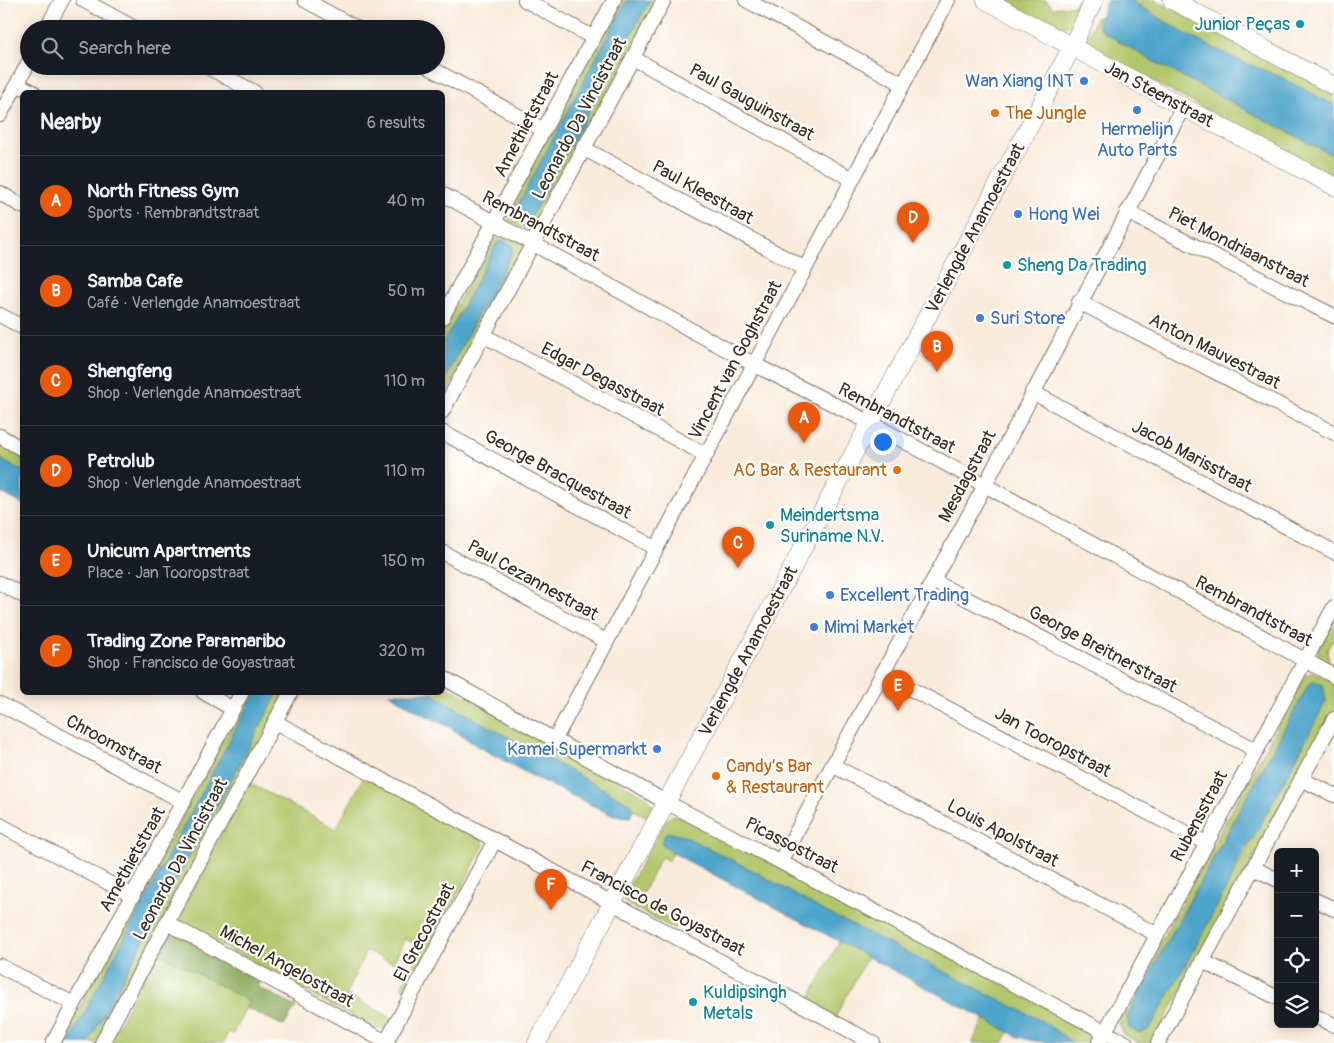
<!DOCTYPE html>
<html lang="en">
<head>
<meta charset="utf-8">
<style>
  :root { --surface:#171b24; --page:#20242c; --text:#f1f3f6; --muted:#9ea1a6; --line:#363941; --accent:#ea580c }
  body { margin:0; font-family:Pangolin,sans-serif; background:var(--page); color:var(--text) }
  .controls { position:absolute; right:15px; bottom:15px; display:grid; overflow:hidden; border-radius:8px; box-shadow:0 2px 12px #0003 }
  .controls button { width:45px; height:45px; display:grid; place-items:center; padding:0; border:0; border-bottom:1px solid var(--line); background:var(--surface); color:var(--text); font:25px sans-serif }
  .you { position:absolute; left:882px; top:441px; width:18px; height:18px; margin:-12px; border:4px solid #fff; border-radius:50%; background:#1a73e8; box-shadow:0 0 0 8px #1a73e833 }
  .badge { display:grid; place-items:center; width:32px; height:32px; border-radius:50%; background:var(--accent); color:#fff; font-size:16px; font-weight:700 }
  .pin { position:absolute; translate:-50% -41px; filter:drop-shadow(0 1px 2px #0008) }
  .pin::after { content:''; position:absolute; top:26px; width:18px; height:15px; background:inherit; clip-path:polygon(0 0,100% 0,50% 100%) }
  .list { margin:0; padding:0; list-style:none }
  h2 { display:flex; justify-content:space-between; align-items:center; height:65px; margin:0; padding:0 20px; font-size:21px }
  h2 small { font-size:16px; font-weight:400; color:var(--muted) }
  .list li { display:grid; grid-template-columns:32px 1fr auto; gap:15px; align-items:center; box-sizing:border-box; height:90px; padding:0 20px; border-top:1px solid var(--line) }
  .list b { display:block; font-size:19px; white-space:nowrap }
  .list p { margin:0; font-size:16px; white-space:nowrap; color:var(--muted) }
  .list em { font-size:16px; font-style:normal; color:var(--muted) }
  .icon { flex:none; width:28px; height:28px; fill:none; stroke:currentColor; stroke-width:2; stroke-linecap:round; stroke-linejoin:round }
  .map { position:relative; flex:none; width:1334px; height:1043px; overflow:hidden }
  .search { position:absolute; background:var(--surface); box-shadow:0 2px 12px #0003; left:20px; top:20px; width:425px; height:55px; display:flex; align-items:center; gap:12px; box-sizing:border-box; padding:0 18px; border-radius:28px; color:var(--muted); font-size:19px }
  .panel { position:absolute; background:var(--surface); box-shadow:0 2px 12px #0003; left:20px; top:90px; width:425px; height:605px; border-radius:8px }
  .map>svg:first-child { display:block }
  .green { fill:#b2c76b; stroke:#767844; fill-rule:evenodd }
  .forest { fill:#8dac5f; stroke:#646b3e }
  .water { fill:#4ea4ca; stroke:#446774 }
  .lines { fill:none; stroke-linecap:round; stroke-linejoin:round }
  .minor-casing { stroke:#7e6e60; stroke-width:16 }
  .tertiary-casing { stroke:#7e6e60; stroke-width:19 }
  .minor { stroke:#fff; stroke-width:14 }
  .tertiary { stroke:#fff; stroke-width:18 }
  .culture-dot { fill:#0f9aa8; stroke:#fff; stroke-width:2 }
  .shop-dot { fill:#3f7fe0; stroke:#fff; stroke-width:2 }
  .food-dot { fill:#e8710a; stroke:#fff; stroke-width:2 }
  .labels { text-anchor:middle; stroke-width:4.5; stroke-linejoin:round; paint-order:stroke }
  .culture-label { font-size:18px; fill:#0d838f; stroke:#fff; text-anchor:start }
  .shop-label { font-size:18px; fill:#366cbe; stroke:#fff; text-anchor:start }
  .street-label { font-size:18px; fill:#3b2a1e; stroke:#fff }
  .food-label { font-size:18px; fill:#c56008; stroke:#fff; text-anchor:start }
</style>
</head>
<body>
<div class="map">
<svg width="1334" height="1043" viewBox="0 0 1334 1043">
  <rect width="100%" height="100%" fill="#fff"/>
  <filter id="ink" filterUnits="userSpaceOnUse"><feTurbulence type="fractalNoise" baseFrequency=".02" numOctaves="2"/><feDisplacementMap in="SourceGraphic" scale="10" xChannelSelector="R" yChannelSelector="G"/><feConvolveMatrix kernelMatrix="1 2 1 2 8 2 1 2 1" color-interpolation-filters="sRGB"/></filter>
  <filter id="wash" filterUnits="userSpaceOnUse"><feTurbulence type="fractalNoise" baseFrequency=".0096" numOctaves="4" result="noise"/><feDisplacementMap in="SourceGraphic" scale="20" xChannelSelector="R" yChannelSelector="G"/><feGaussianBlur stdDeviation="1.12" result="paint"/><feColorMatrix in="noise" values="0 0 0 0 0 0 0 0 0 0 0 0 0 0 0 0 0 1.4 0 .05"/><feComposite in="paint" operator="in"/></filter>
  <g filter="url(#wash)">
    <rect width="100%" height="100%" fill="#f9ebda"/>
    <path class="green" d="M621,0H627L555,135L524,221L531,217L650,0H658L537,224C525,230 521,228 510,221L507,215L509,208Z
      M994,0H1046L1053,8L1075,5L1077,0H1083L1071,25L1055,30Z
      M1130,0H1155L1334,93V105L1276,75L1242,62L1187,35Z
      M1100,16L1098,21L1105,33L1149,59L1334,156V177L1091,49L1086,40L1096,17Z
      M505,233L519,239L524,246L443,400V385L452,363L511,255L513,246L497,243L443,344V329L492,241Z
      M0,442L22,455V471L0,459Z
      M1334,620V638L1327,650L1329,662L1334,666V670L1319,661L1318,649Z
      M1310,673H1316L1334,682V711L1154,1040L1150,1043H1139L1123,1034L1119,1022L1122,1013L1305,675ZM1315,681L1323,685L1325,693L1303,746L1153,1023L1154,965L1309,684Z
      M443,684L648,798C654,806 654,810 650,818L633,810L631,804L473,718L431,693L442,692Z
      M249,693H255L87,1010L68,1043H60Z
      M278,693H286L96,1043H88Z
      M365,775L482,839L484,845L407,990L401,987L423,947L405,939L393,963L366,951L346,994L392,1018C387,1026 384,1030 374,1028L184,925L180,919V913L249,783L336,829Z
      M673,815L680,816L1084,1027L1089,1032L1090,1043H1073L1042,1021L949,976L818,908L754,871L684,836L661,843L673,853L669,861L661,857L638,902L678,923L675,929L629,905L624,900V894L667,819Z
      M840,940L868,955L835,1018L807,1003Z
      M157,952L249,1001L233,1034L228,1032L223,1043H109Z
      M984,1019L1009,1032L1003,1043H972Z"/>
    <path class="forest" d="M173,930L261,978L257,986L296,1007L284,1026L246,1008L249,1001L157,952Z"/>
    <path class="water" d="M627,0H650L531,217L525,221L516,217L515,210Z
      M1107,0H1130L1187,35L1242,62L1276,75L1334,105V156L1149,59L1105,33L1099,27L1098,21Z
      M502,240L513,246L511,255L470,329L443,385V344L497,243Z
      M0,459L22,471V504L0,492Z
      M1315,681L1323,685L1326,701C1305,742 1283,782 1262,822C1254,837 1243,850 1237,865C1212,919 1182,971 1153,1023L1148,1030L1138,1033L1129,1028L1127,1016L1309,684Z
      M255,693H278L88,1043H68Z
      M388,693H431L473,718L631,804L633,810L630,817L614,816L532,776L477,746L449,727L422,714Z
      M666,832L684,836L754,871L818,908L1042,1021L1073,1043C1051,1043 1025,1043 1009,1032L673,853L661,843Z"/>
  </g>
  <g filter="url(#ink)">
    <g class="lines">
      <defs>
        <path id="minor" d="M83,0L136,29
          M305,0L358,29
          M525,0L594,38
          M746,0L903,84
          M46,29L62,0
          M633,58L852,179
          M206,66L254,92
          M427,66L544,130
          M17,84L33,92
          M0,115L29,62
          M583,148L804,268
          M0,193L22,206
          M442,194L755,365L871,423L1334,676
          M1127,212L1334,316
          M1079,302L1334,433
          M0,315L22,327
          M442,318L614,0
          M483,335L706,455
          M1032,392L1334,552
          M442,412L664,0
          M442,432L655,548
          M0,436L22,449
          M442,552L606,641
          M933,581L1256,750
          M0,583L22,595
          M882,674L1206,843
          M442,677L666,802L1126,1043
          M203,692L233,709
          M0,704L184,802
          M275,722L873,1043
          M555,739L948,0
          M832,765L1156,934
          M1301,779L1334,795
          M0,825L133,896
          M781,860L984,487L1183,107
          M1253,868L1278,880
          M1315,900L1334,909
          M167,923L388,1043
          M1202,961L1278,998
          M0,966L74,1004
          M1315,1016L1334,1025
          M386,1042L495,840
          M53,1043L242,692
          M102,1043L291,692
          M1099,1043L1334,607
          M1158,1043L1334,719"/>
        <path id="tertiary" d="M986,0L1183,107L1334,186
          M1172,0L1334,86
          M537,1043L1072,47L1094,0"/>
      </defs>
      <use href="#minor" class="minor-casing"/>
      <use href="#tertiary" class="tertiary-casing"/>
      <use href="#minor" class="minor"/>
      <use href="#tertiary" class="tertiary"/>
    </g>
  </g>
  <g class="culture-dot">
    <circle cx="1300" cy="24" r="5"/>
    <circle cx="1007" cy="265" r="5"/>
    <circle cx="770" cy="525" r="5"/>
    <circle cx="693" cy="1002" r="5"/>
  </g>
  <g class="shop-dot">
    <circle cx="1084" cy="81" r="5"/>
    <circle cx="1137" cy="110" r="5"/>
    <circle cx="1018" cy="214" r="5"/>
    <circle cx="980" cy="318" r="5"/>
    <circle cx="830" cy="595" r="5"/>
    <circle cx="814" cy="627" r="5"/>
    <circle cx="657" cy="749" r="5"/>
  </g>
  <g class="food-dot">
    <circle cx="995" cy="113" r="5"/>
    <circle cx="897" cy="470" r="5"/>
    <circle cx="716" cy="776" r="5"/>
  </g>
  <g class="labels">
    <g class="culture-label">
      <text x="1290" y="30" text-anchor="end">Junior Peças</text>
      <text x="1017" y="271">Sheng Da Trading</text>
      <text x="780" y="521">Meindertsma<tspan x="780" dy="21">Suriname N.V.</tspan></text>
      <text x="703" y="998">Kuldipsingh<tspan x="703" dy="21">Metals</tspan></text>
    </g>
    <g class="shop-label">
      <text x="1074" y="87" text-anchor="end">Wan Xiang INT</text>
      <text x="1137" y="135" text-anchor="middle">Hermelijn<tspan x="1137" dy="21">Auto Parts</tspan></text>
      <text x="1028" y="220">Hong Wei</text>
      <text x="990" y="324">Suri Store</text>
      <text x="840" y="601">Excellent Trading</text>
      <text x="824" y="633">Mimi Market</text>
      <text x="647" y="755" text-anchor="end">Kamei Supermarkt</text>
    </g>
    <g class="street-label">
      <text transform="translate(1159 94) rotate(28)" y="6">Jan Steenstraat</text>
      <text transform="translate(752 102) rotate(29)" y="6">Paul Gauguinstraat</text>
      <text transform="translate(579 118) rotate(-62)" y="6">Leonardo Da Vincistraat</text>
      <text transform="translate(526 124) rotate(-62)" y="6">Amethietstraat</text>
      <text transform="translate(703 192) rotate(29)" y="6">Paul Kleestraat</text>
      <text transform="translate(541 226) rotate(28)" y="6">Rembrandtstraat</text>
      <text transform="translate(975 228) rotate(-62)" y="6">Verlengde Anamoestraat</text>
      <text transform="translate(1239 247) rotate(27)" y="6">Piet Mondriaanstraat</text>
      <text transform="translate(1215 351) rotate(27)" y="6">Anton Mauvestraat</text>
      <text transform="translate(735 360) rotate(-62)" y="6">Vincent van Goghstraat</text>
      <text transform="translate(603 379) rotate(28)" y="6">Edgar Degasstraat</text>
      <text transform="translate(897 418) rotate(28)" y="6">Rembrandtstraat</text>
      <text transform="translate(1192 456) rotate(28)" y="6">Jacob Marisstraat</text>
      <text transform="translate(558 474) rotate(29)" y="6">George Bracquestraat</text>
      <text transform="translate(967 476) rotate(-62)" y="6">Mesdagstraat</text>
      <text transform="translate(533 580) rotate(29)" y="6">Paul Cezannestraat</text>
      <text transform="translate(1254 611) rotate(28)" y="6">Rembrandtstraat</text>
      <text transform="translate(1103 649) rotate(28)" y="6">George Breitnerstraat</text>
      <text transform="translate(748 651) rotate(-62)" y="6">Verlengde Anamoestraat</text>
      <text transform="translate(1053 742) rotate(28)" y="6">Jan Tooropstraat</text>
      <text transform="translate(114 744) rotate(28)" y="6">Chroomstraat</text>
      <text transform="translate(1199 816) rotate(-62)" y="6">Rubensstraat</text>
      <text transform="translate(1003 833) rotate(28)" y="6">Louis Apolstraat</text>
      <text transform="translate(792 845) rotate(27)" y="6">Picassostraat</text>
      <text transform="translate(132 859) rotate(-61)" y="6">Amethietstraat</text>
      <text transform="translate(180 859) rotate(-62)" y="6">Leonardo Da Vincistraat</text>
      <text transform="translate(663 908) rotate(28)" y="6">Francisco de Goyastraat</text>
      <text transform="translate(424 932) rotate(-62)" y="6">El Grecostraat</text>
      <text transform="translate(287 966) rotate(29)" y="6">Michel Angelostraat</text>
    </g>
    <g class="food-label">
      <text x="1005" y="119">The Jungle</text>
      <text x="887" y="476" text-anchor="end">AC Bar &amp; Restaurant</text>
      <text x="726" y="772">Candy’s Bar<tspan x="726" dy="21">&amp; Restaurant</tspan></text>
    </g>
  </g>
</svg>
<div class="controls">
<button>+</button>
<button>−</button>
<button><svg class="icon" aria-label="locate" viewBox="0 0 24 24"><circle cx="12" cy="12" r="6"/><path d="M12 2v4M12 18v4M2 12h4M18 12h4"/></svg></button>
<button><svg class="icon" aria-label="layers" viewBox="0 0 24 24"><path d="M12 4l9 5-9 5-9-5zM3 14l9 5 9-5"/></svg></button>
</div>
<div class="you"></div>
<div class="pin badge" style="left:804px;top:443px">A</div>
<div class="pin badge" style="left:937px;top:372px">B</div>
<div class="pin badge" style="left:738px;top:568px">C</div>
<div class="pin badge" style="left:913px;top:243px">D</div>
<div class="pin badge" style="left:898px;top:711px">E</div>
<div class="pin badge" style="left:551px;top:910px">F</div>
<div class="search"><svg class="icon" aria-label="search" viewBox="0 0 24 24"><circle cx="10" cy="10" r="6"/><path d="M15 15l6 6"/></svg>Search here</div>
<section class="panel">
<h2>Nearby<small>6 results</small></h2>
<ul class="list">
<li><span class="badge">A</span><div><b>North Fitness Gym</b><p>Sports · Rembrandtstraat</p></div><em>40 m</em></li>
<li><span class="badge">B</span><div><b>Samba Cafe</b><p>Café · Verlengde Anamoestraat</p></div><em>50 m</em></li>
<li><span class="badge">C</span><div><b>Shengfeng</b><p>Shop · Verlengde Anamoestraat</p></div><em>110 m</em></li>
<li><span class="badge">D</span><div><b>Petrolub</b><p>Shop · Verlengde Anamoestraat</p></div><em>110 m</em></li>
<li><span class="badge">E</span><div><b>Unicum Apartments</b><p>Place · Jan Tooropstraat</p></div><em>150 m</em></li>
<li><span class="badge">F</span><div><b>Trading Zone Paramaribo</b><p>Shop · Francisco de Goyastraat</p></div><em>320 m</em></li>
</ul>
</section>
</div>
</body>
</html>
